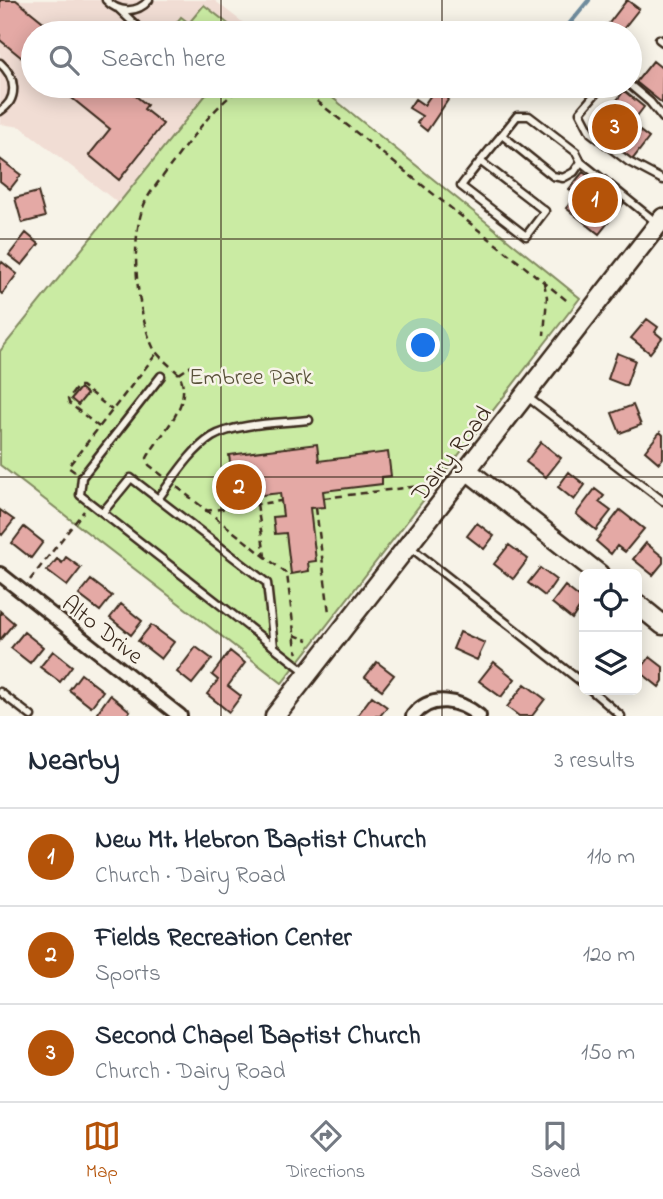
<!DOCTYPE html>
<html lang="en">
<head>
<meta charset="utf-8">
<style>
  :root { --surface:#fff; --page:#f2f2f3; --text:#1f2937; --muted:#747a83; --line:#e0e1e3; --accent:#b45309 }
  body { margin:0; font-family:"Indie Flower",sans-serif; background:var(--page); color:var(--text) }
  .controls { position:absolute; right:21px; bottom:21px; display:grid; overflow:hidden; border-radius:10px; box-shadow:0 4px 18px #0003 }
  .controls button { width:63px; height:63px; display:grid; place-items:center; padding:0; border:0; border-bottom:2px solid var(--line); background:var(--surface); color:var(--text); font:35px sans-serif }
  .you { position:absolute; left:424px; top:346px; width:24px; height:24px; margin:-18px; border:5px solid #fff; border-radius:50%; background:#1a73e8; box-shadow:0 0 0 10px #1a73e833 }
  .badge { display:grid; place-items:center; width:46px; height:46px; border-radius:50%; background:var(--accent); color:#fff; font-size:23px; font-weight:700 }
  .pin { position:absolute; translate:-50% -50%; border:4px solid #fff; box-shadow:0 2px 7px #0006 }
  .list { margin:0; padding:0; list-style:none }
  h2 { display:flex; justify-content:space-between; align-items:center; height:91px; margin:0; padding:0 28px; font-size:30px }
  h2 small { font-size:23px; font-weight:400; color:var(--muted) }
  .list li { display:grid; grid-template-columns:46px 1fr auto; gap:21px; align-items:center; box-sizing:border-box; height:98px; padding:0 28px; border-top:2px solid var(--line) }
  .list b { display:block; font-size:26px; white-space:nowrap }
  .list p { margin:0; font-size:23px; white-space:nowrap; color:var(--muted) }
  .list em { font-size:23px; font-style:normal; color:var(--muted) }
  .icon { flex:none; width:38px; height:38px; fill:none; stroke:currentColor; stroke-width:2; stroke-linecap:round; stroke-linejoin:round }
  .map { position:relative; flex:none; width:663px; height:716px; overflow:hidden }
  .search { position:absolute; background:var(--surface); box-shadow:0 4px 18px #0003; left:21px; right:21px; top:21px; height:77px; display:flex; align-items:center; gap:18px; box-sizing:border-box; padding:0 24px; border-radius:38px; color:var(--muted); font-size:26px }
  .sheet { height:385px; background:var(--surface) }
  nav { display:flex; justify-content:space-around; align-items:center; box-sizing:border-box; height:98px; border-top:2px solid var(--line); background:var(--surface); font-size:19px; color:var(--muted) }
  nav a { display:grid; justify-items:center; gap:4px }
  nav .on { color:var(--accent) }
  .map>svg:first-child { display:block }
  .built { fill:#f1ddd4 }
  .green { fill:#caeba3; stroke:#828a60; stroke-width:2 }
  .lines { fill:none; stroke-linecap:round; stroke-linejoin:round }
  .stream { stroke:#6f8c9d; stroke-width:4.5 }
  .building { fill:#e4a9a5; stroke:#3b2a1e; stroke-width:2 }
  .lane-casing { stroke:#3b2a1e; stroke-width:11 }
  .street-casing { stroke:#3b2a1e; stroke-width:18 }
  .secondary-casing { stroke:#3b2a1e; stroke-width:23 }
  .path { stroke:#3b2a1e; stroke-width:2.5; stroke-dasharray:7 5; stroke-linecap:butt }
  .lane { stroke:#f7f3e8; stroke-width:6 }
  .street { stroke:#f7f3e8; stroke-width:12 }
  .secondary { stroke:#f7f3e8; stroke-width:18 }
  .grid { fill:none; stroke:#3b2a1e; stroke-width:2; stroke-opacity:0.55 }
  .labels { text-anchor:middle; stroke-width:5; stroke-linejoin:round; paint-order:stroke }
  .park-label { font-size:24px; fill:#585139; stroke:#f7f3e8 }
  .street-label { font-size:24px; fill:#3b2a1e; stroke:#f7f3e8 }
</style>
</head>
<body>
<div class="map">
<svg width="663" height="716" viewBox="0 0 663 716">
  <rect width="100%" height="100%" fill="#f7f3e8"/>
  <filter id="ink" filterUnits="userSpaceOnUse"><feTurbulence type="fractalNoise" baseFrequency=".0143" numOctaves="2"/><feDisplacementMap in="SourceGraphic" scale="14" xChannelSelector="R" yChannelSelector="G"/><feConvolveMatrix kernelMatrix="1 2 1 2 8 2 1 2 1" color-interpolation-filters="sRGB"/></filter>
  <g filter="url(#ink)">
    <path class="built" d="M0,0H214L256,33H33V86H213L118,203L21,127L0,124Z"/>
    <path class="green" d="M204,5L240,33H178L172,28L181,17L189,23Z
      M213,86H318L580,298L282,683L0,465V351Z"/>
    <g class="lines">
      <path class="stream" d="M562,33L589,0
        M517,91L521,86"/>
    </g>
    <path class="building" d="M0,0H16L57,33H33V67L0,40Z
      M627,0L639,9L620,33H606L603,31Z
      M653,61L663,69L662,103L636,82Z
      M57,86H123L147,105L144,109L163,124L119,180L89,155L110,129Z
      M424,86H453L456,88L427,131L417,123L422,116L409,108L415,99L424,105L433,92Z
      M624,91L644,107L631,124L649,138L632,160L594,130Z
      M0,159L21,175L10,189L0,181Z
      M583,172L623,204L599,234L566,208L577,195L569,189Z
      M38,192L45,217L22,223L15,198Z
      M26,233L39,244L22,265L9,255Z
      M2,262L17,274L2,294L0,292V265Z
      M647,319L658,327L655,332L662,338L650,353L631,338Z
      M617,353L635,360L626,386L608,379Z
      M80,388L87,394L78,405L71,399Z
      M633,405L641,425L620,433L612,413Z
      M660,432L663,435V458L659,463L645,451Z
      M541,442L561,458L546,477L526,462Z
      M317,444L319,461L388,452L391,476L382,477V484L323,491L325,507L310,508L316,561L308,562L309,571L291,574L286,533L275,534L273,517L283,516L280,493L235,498L229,455Z
      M569,472L585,485L574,500L558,487Z
      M595,489L604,496L599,502L611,511L596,530L576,514Z
      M0,510L14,520L2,535L0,533Z
      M620,510L644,529L625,552L617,546L611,554L596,541Z
      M477,523L494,536L484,549L467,536Z
      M24,527L43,542L31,558L12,543Z
      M646,543L663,557V563L653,575L633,559Z
      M509,545L528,559L513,579L494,564Z
      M66,557L81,568L67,586L47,571L57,559L62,563Z
      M540,568L556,580L545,596L528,583Z
      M91,580L112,596L100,611L79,595Z
      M565,586L584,601L572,619L552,603Z
      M121,604L142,621L131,635L110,618Z
      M0,611L14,623L0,640Z
      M151,625L174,642L161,659L138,641Z
      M24,632L43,647L30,663L11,648Z
      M460,632L485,643L477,660L453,649Z
      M196,647L212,659L192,684L177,672Z
      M53,651L72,666L60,682L40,667Z
      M230,651L245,663L228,686L241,696L229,712L207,694L218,680L212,675Z
      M650,657L663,667V681L659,687L639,671Z
      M377,662L394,675L382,690L365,677Z
      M494,662L515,679L501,697L479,681Z
      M81,674L103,691L91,707L69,690Z
      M525,684L545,699L532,716H519L507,707Z
      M110,695L130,711L126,716H101L97,713Z
      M372,696L387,707L380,716H357Z"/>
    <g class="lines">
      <defs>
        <path id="lane" d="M106,0C118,13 137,14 149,0
          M119,9L144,33
          M659,39L663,42
          M0,63C16,77 19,99 0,111
          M630,85L650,102L663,118
          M602,86L580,112L591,133L629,162L663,180
          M502,135L553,176L563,178L574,172L581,162
          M480,161L545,211L526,236L461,186C479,162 499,139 517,116H529L576,152L581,162L657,223
          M161,376L82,477L80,495L306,672
          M526,396L663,501
          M158,499C174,478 190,451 212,437C235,423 281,423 309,420
          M103,512L131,478L267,583L274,647
          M410,547L584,684
          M591,690L621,716
          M0,692L31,716"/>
        <path id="street" d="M0,574L180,716
          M413,716C431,693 460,700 479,716"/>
        <path id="secondary" d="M468,471L599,574
          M637,604L663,625
          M275,716L663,218"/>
      </defs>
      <use href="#lane" class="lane-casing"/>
      <use href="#street" class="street-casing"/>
      <use href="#secondary" class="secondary-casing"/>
      <path class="path" d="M298,86L570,303
        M544,283L547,297L544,335
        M179,374C171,366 158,357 153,347C137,313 129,240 144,205C149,192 160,181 168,169C191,139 212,108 243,86
        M99,427L69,403L68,399L78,386H82L112,410
        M75,472L68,467L157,353
        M163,476L149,465L147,458C160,433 195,404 179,374L191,366
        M177,487L287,574L296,649L298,653
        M324,498L428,485
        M257,504L265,556
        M316,508L329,613
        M205,511L281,501
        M30,580L84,511
        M294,635L308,640"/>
      <use href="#lane" class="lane"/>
      <use href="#street" class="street"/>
      <use href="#secondary" class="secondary"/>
    </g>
  </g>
  <path class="grid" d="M221,0V33M442,0V33M221,86V716M442,86V716M0,239H663M0,477H663"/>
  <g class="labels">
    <g class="park-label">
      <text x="251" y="384">Embree Park</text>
    </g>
    <g class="street-label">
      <text transform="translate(451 453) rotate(-52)" y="8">Dairy Road</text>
      <text transform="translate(103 629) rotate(38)" y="8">Alto Drive</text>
    </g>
  </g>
</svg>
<div class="controls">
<button><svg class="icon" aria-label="locate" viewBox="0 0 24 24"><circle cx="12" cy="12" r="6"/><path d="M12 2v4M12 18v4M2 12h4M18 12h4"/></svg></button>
<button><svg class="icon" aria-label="layers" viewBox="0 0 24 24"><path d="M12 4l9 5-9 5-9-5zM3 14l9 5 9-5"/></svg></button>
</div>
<div class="you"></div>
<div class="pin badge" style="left:595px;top:200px">1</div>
<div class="pin badge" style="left:239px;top:487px">2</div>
<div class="pin badge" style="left:615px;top:127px">3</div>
<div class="search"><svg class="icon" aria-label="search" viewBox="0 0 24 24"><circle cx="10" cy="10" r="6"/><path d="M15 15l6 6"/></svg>Search here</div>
</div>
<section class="sheet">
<h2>Nearby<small>3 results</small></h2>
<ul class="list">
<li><span class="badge">1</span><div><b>New Mt. Hebron Baptist Church</b><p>Church · Dairy Road</p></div><em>110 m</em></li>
<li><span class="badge">2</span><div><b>Fields Recreation Center</b><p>Sports</p></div><em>120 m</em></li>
<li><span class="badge">3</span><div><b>Second Chapel Baptist Church</b><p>Church · Dairy Road</p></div><em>150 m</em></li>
</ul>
</section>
<nav>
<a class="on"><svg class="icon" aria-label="map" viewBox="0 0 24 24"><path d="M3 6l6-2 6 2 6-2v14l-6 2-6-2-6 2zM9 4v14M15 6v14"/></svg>Map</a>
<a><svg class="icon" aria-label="directions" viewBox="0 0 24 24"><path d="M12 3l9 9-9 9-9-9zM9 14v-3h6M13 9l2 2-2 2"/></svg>Directions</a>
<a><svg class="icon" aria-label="saved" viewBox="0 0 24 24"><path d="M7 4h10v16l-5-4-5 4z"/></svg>Saved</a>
</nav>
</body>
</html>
